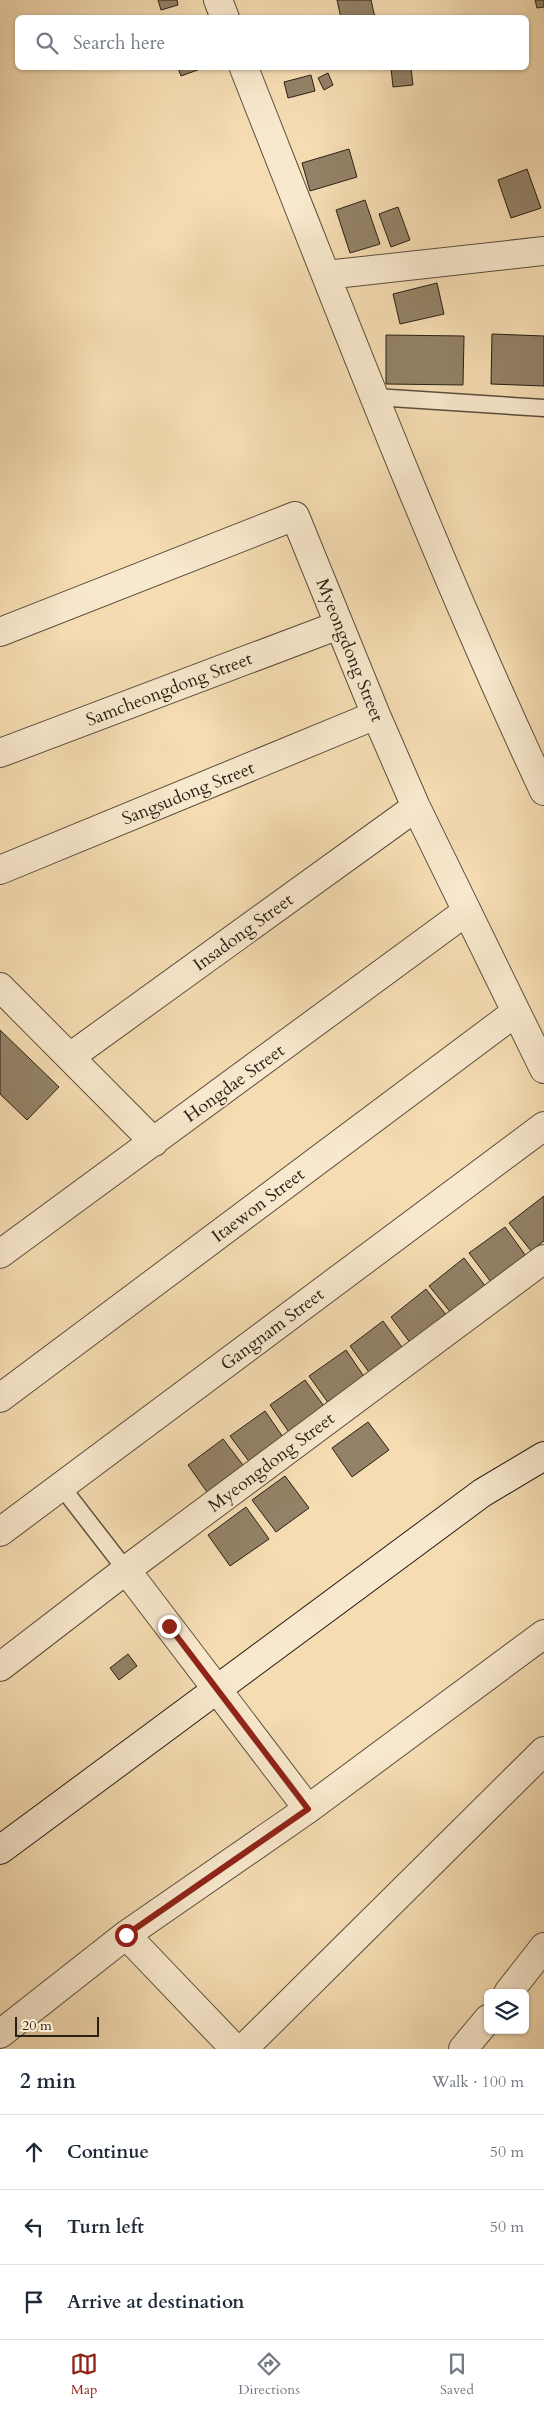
<!DOCTYPE html>
<html lang="en">
<head>
<meta charset="utf-8">
<style>
  :root { --surface:#fff; --page:#f2f2f3; --text:#1f2937; --muted:#747a83; --line:#e0e1e3; --accent:#8f2418 }
  body { margin:0; font-family:Cardo,serif; background:var(--page); color:var(--text) }
  .controls { position:absolute; right:15px; bottom:15px; display:grid; overflow:hidden; border-radius:8px; box-shadow:0 1px 4px #0004 }
  .controls button { width:45px; height:45px; display:grid; place-items:center; padding:0; border:0; border-bottom:1px solid var(--line); background:var(--surface); color:var(--text); font:25px sans-serif }
  .scale { position:absolute; left:15px; bottom:12px; width:84px; box-sizing:border-box; padding-left:5px; border:2px solid #282016; border-top:0; font-size:14px; line-height:18px; white-space:nowrap; color:#282016; -webkit-text-stroke:4px #f8e8cd; paint-order:stroke }
  .stop { position:absolute; width:15px; height:15px; margin:-11px; border:4px solid #8f2418; border-radius:50%; background:#fff }
  .stop.end { background:#8f2418; border-color:#fff; box-shadow:0 1px 5px #0008 }
  .list { margin:0; padding:0; list-style:none }
  h2 { display:flex; justify-content:space-between; align-items:center; height:65px; margin:0; padding:0 20px; font-size:21px }
  h2 small { font-size:16px; font-weight:400; color:var(--muted) }
  .list li { display:grid; grid-template-columns:32px 1fr auto; gap:15px; align-items:center; box-sizing:border-box; height:75px; padding:0 20px; border-top:1px solid var(--line) }
  .list b { display:block; font-size:19px; white-space:nowrap }
  .list em { font-size:16px; font-style:normal; color:var(--muted) }
  .icon { flex:none; width:28px; height:28px; fill:none; stroke:currentColor; stroke-width:2; stroke-linecap:round; stroke-linejoin:round }
  .map { position:relative; flex:none; width:544px; height:2049px; overflow:hidden }
  .search { position:absolute; background:var(--surface); box-shadow:0 1px 4px #0004; left:15px; right:15px; top:15px; height:55px; display:flex; align-items:center; gap:12px; box-sizing:border-box; padding:0 18px; border-radius:8px; color:var(--muted); font-size:19px }
  .sheet { height:290px; background:var(--surface) }
  nav { display:flex; justify-content:space-around; align-items:center; box-sizing:border-box; height:70px; border-top:1px solid var(--line); background:var(--surface); font-size:14px; color:var(--muted) }
  nav a { display:grid; justify-items:center; gap:2px }
  nav .on { color:var(--accent) }
  .map>svg:first-child { display:block }
  .building { fill:#938267; stroke:#282016 }
  .lines { fill:none; stroke-linecap:round; stroke-linejoin:round }
  .lane-casing { stroke:#5b4f3d; stroke-width:19 }
  .street-casing { stroke:#5b4f3d; stroke-width:30 }
  .secondary-casing { stroke:#282016; stroke-width:30 }
  .lane { stroke:#f8e8cd; stroke-width:16 }
  .street { stroke:#f8e8cd; stroke-width:28 }
  .secondary { stroke:#f8e8cd; stroke-width:28 }
  .route { stroke:#8f2418; stroke-width:6 }
  .labels { text-anchor:middle; stroke-width:4; stroke-linejoin:round; paint-order:stroke }
  .street-label { font-size:18px; fill:#282016; stroke:#f8e8cd }
</style>
</head>
<body>
<div class="map">
<svg width="544" height="2049" viewBox="0 0 544 2049">
  <rect width="100%" height="100%" fill="#f5dcb2"/>
  <filter id="stains"><feTurbulence type="fractalNoise" baseFrequency=".004" numOctaves="4"/><feColorMatrix values="0 0 0 0 .2 0 0 0 0 .09 0 0 0 0 .02 0 0 0 .5 -.17"/></filter>
  <radialGradient id="worn" r=".72"><stop offset=".6" stop-color="#630" stop-opacity="0"/><stop offset="1" stop-color="#630" stop-opacity=".3"/></radialGradient>
  <path class="building" d="M158,0H177L178,5L161,10Z
    M337,0H371L375,18H341Z
    M535,0H544V7L537,8Z
    M178,68H203L181,76Z
    M391,68H411L413,85L393,87Z
    M328,73L333,85L324,90L318,78Z
    M311,75L315,91L288,98L284,82Z
    M349,149L357,177L310,191L302,163Z
    M527,169L541,208L511,218L498,180Z
    M365,200L380,244L350,253L336,210Z
    M398,207L410,240L391,247L379,214Z
    M437,283L444,314L400,324L393,294Z
    M492,334L544,336V386L491,384Z
    M386,335L464,336L463,385L386,384Z
    M0,1030L59,1087L27,1120L0,1094Z
    M544,1196V1241L531,1251L509,1223Z
    M505,1227L526,1256L491,1282L469,1253Z
    M464,1258L486,1287L452,1314L429,1286Z
    M426,1289L447,1316L411,1344L391,1317Z
    M383,1321L404,1350L371,1375L350,1346Z
    M346,1350L365,1378L329,1404L309,1376Z
    M305,1380L326,1409L291,1435L270,1405Z
    M265,1411L285,1440L251,1464L230,1436Z
    M368,1422L389,1450L352,1477L332,1448Z
    M223,1439L243,1465L207,1492L188,1465Z
    M285,1476L309,1508L276,1532L252,1500Z
    M246,1507L269,1539L230,1566L208,1535Z
    M128,1654L137,1666L119,1680L110,1668Z"/>
  <g class="lines">
    <defs>
      <path id="lane" d="M375,397L544,408
        M61,1486L126,1570"/>
      <path id="street" d="M218,0L225,18
        M244,68C340,311 433,554 544,791
        M326,275L544,251
        M0,632L295,516L376,715L416,807L544,1069
        M0,753L339,625
        M0,870L376,715
        M0,987L154,1142
        M70,1057L416,807
        M0,1254L467,911
        M0,1398L516,1012
        M0,1532L544,1126
        M126,1570L308,1809
        M0,1667L126,1570L544,1259
        M126,1935L235,2049
        M508,1993L544,1947
        M0,2034L126,1935L308,1809L544,1634
        M243,2049L544,1751
        M463,2049L488,2019"/>
      <path id="secondary" d="M0,1850L482,1493L544,1456"/>
    </defs>
    <use href="#lane" class="lane-casing"/>
    <use href="#street" class="street-casing"/>
    <use href="#secondary" class="secondary-casing"/>
    <use href="#lane" class="lane"/>
    <use href="#street" class="street"/>
    <use href="#secondary" class="secondary"/>
  </g>
  <g class="lines">
    <path class="route" d="M126,1935L308,1809L169,1626"/>
  </g>
  <g class="labels">
    <g class="street-label">
      <text transform="translate(350 650) rotate(68)" y="6">Myeongdong Street</text>
      <text transform="translate(169 689) rotate(-21)" y="6">Samcheongdong Street</text>
      <text transform="translate(188 793) rotate(-22)" y="6">Sangsudong Street</text>
      <text transform="translate(243 932) rotate(-36)" y="6">Insadong Street</text>
      <text transform="translate(234 1083) rotate(-36)" y="6">Hongdae Street</text>
      <text transform="translate(258 1205) rotate(-37)" y="6">Itaewon Street</text>
      <text transform="translate(272 1329) rotate(-37)" y="6">Gangnam Street</text>
      <text transform="translate(271 1462) rotate(-37)" y="6">Myeongdong Street</text>
    </g>
  </g>
  <rect width="100%" height="100%" filter="url(#stains)"/>
  <rect width="100%" height="100%" fill="url(#worn)"/>
</svg>
<div class="controls">
<button><svg class="icon" aria-label="layers" viewBox="0 0 24 24"><path d="M12 4l9 5-9 5-9-5zM3 14l9 5 9-5"/></svg></button>
</div>
<div class="scale">20 m</div>
<div class="stop" style="left:126px;top:1935px"></div>
<div class="stop end" style="left:169px;top:1626px"></div>
<div class="search"><svg class="icon" aria-label="search" viewBox="0 0 24 24"><circle cx="10" cy="10" r="6"/><path d="M15 15l6 6"/></svg>Search here</div>
</div>
<section class="sheet">
<h2>2 min<small>Walk · 100 m</small></h2>
<ul class="list">
<li><svg class="icon" aria-label="ahead" viewBox="0 0 24 24"><path d="M12 20V5M6 11l6-6 6 6"/></svg><div><b>Continue</b></div><em>50 m</em></li>
<li><svg class="icon" aria-label="left" viewBox="0 0 24 24"><path d="M17 20v-9H6M10 6l-5 5 5 5"/></svg><div><b>Turn left</b></div><em>50 m</em></li>
<li><svg class="icon" aria-label="arrive" viewBox="0 0 24 24"><path d="M6 21V4h12l-3 4 3 4H6"/></svg><div><b>Arrive at destination</b></div></li>
</ul>
</section>
<nav>
<a class="on"><svg class="icon" aria-label="map" viewBox="0 0 24 24"><path d="M3 6l6-2 6 2 6-2v14l-6 2-6-2-6 2zM9 4v14M15 6v14"/></svg>Map</a>
<a><svg class="icon" aria-label="directions" viewBox="0 0 24 24"><path d="M12 3l9 9-9 9-9-9zM9 14v-3h6M13 9l2 2-2 2"/></svg>Directions</a>
<a><svg class="icon" aria-label="saved" viewBox="0 0 24 24"><path d="M7 4h10v16l-5-4-5 4z"/></svg>Saved</a>
</nav>
</body>
</html>
